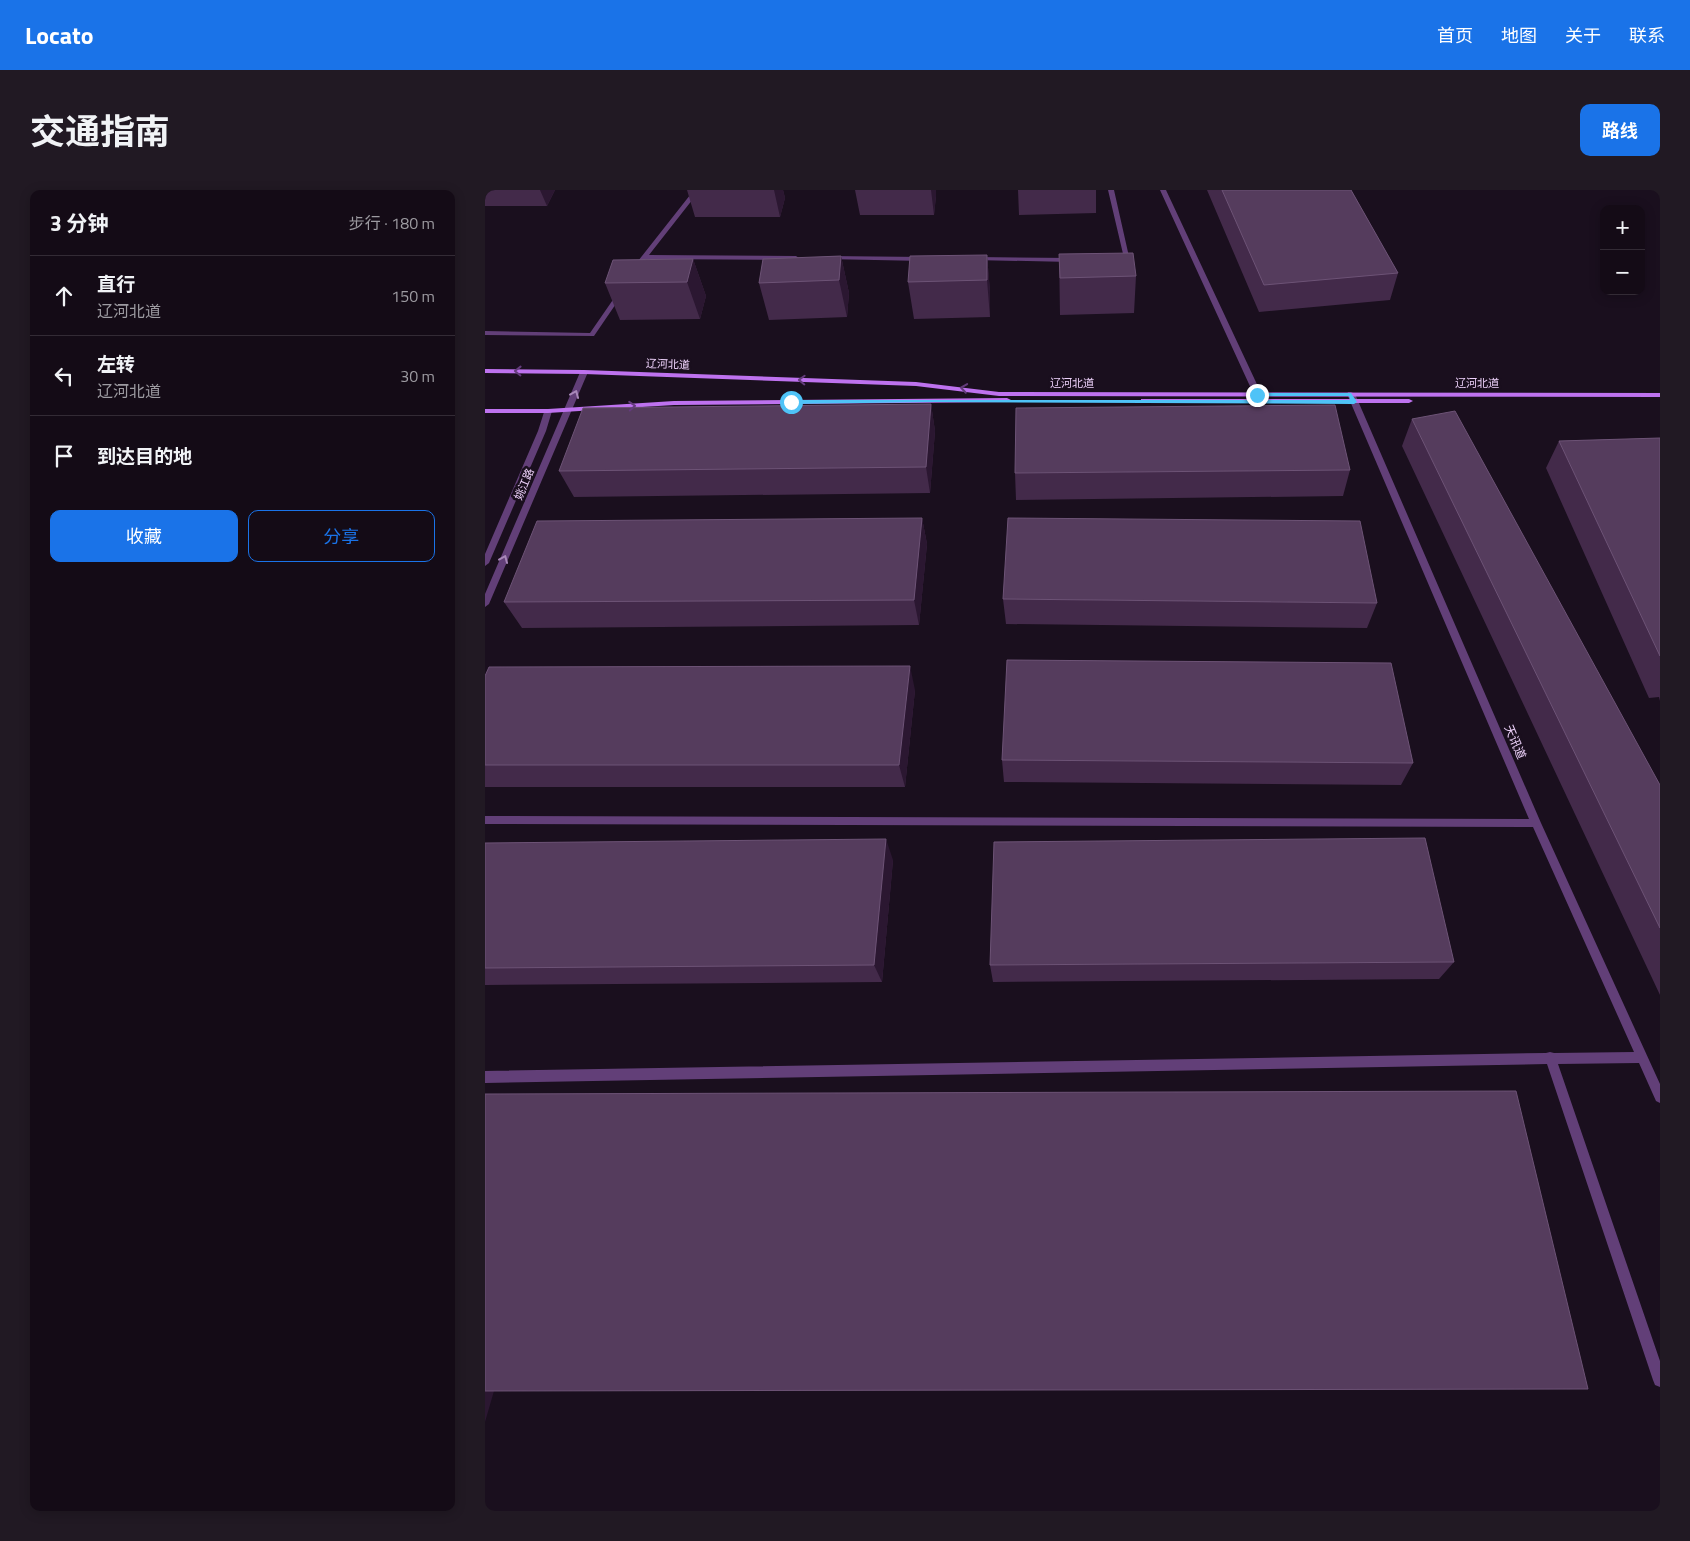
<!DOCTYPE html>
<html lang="zh">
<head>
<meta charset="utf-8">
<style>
  :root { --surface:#140b16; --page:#211923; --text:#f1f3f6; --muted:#9d9ba1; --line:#332b35; --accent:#1a73e8 }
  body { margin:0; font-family:"Titillium Web","Noto Sans SC",sans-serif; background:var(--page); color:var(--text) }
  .controls { position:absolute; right:15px; top:15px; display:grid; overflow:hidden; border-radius:10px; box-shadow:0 2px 12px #0003 }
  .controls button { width:45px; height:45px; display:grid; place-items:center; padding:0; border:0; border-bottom:1px solid var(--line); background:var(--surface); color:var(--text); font:25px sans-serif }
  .stop { position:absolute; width:15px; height:15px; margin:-11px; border:4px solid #4fc3f7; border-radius:50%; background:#fff }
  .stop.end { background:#4fc3f7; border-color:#fff; box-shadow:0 1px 5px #0008 }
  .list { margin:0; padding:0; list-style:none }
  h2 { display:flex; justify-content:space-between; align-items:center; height:65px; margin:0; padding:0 20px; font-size:21px }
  h2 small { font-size:16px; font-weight:400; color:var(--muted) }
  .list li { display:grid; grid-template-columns:32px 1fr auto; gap:15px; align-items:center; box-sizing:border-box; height:80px; padding:0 20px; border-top:1px solid var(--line) }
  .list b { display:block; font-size:19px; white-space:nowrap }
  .list p { margin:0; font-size:16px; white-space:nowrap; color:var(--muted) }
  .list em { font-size:16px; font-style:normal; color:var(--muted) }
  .actions { display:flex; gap:10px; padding:15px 20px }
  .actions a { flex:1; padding:11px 0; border:1px solid var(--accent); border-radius:10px; text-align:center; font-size:18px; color:var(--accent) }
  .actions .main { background:var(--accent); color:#fff }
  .icon { flex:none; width:28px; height:28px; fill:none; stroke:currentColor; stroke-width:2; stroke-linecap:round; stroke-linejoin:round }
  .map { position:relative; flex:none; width:1175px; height:1321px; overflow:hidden; border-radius:10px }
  header { display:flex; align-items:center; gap:30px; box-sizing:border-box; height:70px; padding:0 25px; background:var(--accent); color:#fff }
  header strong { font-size:24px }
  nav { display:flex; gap:28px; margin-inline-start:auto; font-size:18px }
  .intro { display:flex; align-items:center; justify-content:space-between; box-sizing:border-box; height:120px; padding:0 30px }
  h1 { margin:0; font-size:35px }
  .button { padding:12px 22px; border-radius:10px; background:var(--accent); color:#fff; font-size:18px; font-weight:700 }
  main { display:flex; gap:30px; padding:0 30px }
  aside { flex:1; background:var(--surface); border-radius:10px; box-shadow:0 2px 12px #0003 }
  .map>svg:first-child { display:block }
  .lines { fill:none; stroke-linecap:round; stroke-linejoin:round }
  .lane { fill:#623f78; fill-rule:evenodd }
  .street { fill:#623f78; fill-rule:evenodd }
  .secondary { fill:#be72ef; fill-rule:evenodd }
  .wall { fill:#432a4a }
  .shaded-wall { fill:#2b1731 }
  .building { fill:#553c5d; stroke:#6d5376 }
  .oneway { stroke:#643c7c }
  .oneway2 { stroke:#a888b9 }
  .route { fill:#4fc3f7 }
  .labels { text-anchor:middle; stroke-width:5; stroke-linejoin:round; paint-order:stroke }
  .far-street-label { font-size:11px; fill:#edd1fa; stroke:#1a0f1e }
  .street-label { font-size:12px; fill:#edd1fa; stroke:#1a0f1e }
</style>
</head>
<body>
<header>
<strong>Locato</strong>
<nav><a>首页</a><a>地图</a><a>关于</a><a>联系</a></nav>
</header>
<div class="intro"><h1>交通指南</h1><a class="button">路线</a></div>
<main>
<aside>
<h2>3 分钟<small>步行 · 180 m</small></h2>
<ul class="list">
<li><svg class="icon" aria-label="ahead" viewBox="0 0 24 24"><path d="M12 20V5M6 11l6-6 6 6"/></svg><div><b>直行</b><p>辽河北道</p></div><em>150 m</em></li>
<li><svg class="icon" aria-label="left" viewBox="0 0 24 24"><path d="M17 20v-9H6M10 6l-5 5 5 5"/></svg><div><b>左转</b><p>辽河北道</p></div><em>30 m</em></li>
<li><svg class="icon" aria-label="arrive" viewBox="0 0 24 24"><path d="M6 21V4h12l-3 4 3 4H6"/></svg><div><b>到达目的地</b></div></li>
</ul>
<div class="actions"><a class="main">收藏</a><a>分享</a></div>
</aside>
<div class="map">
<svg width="1175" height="1321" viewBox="0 0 1175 1321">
  <rect width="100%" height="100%" fill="#1a0f1e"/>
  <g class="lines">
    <path class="lane" d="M209,0H215L164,65L311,66L314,68L311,70L161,69L158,72H154L153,71L157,66Z
      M623,0H629L645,71L638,72L635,70L639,68Z
      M343,66L439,67L442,69L439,71L341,69L340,68Z
      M491,67L586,68L589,70L586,72L489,70L488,69Z
      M134,101L139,102L109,146L0,145V141L105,143Z
      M863,202H866L870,204L1056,633L1175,894V913L1171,911L1154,873L1073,874L1175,1171V1197L1170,1195L1168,1190L1062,874L0,893V881L1061,863L1065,862L1069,863L1149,862L1048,637L0,634V626L1044,629L862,204Z"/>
    <path class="street" d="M675,0H681L777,205L776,207H773L769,205Z
      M96,180L103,182L4,414L0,417V404Z
      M60,219H66L67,221L61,241L4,373L0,376V364L53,241Z"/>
    <path class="secondary" d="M0,179L99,180L431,192L514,202L1175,203V207L514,206L431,196L99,184L0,183Z
      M522,208L526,210L525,212L189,215L63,223H0V219H63L189,211Z
      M656,209H924L928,211L924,213H656Z"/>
  </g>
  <path class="wall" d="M0,0H70L62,16H0Z
    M202,0H298L300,8L295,27H210Z
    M370,0H451V6L449,25H375Z
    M533,0H611V23L534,25Z
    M722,0H866L913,83L905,110L774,122Z
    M574,64L651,86L649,123L575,125Z
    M502,65L505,102V127L429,129L423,92Z
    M356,66L364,103L362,127L284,130L274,93Z
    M208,69L221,106L215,129L135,130L120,93Z
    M446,214L450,241L445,303L89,307L74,281Z
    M927,229L1175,595V805L917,256Z
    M1175,248V511L1174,507L1164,508L1061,278L1074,251Z
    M865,280L858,306L531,310L530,283Z
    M437,328L442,354L434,435L37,438L19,412Z
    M518,409L892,413L882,438L521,434Z
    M0,486L430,500L420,597H0Z
    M517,570L928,573L916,595L519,592Z
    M0,653L408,670L397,792L0,795Z
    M969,772L954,789L508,792L505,775Z"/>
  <path class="shaded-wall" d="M55,0H70L62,16Z
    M289,0H298L300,8L295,27Z
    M446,0H451V6L449,25Z
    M502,65L505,102V127L502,90Z
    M356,66L364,103L362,127L354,90Z
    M208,69L221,106L215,129L202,92Z
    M446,214L450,241L445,303L441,277Z
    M437,328L442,354L434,435L429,410Z
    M425,476L430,500L420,597L414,575Z
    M401,649L408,670L397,792L389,775Z
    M0,1201H9L0,1232Z"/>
  <path class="building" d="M737,0H866L913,83L779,95Z
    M648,63L651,86L575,88L574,64Z
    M502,65V90L423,92L425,66Z
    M356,66L354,90L274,93L278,69Z
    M208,69L202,92L120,93L128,70Z
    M446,214L441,277L74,281L98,218Z
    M850,215L865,280L530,283L531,218Z
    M970,221L1175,595V738L927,229Z
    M1175,248V466L1074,251Z
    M437,328L429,410L19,412L52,331Z
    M523,328L875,331L892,413L518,409Z
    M522,470L906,473L928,573L517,570Z
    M425,476L414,575H0V486L4,477Z
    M940,648L969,772L505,775L509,652Z
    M401,649L389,775L0,778V653Z
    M1031,901L1103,1199L0,1201V904Z"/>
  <defs><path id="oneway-chevron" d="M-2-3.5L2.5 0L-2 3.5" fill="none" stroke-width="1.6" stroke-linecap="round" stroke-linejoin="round" transform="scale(1.25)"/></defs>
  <g class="oneway">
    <use href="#oneway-chevron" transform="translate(33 181) rotate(-179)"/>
    <use href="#oneway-chevron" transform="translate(317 190) rotate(-178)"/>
    <use href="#oneway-chevron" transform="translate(479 198) rotate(-171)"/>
    <use href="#oneway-chevron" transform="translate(147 216) rotate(-4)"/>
  </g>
  <g class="oneway2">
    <use href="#oneway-chevron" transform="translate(90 204) rotate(-67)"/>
    <use href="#oneway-chevron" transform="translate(19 369) rotate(-67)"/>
  </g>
  <path class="route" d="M770,203H866L872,212L869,214L451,212L306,214L304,212L306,210H865L864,206H772Z"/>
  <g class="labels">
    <g class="far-street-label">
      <text transform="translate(183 174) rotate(2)" y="4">辽河北道</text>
      <text x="587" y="197">辽河北道</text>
      <text x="992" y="197">辽河北道</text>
      <text transform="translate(39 294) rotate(-67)" y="4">姚江路</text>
    </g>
    <g class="street-label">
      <text transform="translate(1030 552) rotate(67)" y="4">天讯道</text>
    </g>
  </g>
</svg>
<div class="controls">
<button>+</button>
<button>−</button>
</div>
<div class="stop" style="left:306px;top:212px"></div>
<div class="stop end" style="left:772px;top:205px"></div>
</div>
</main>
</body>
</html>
